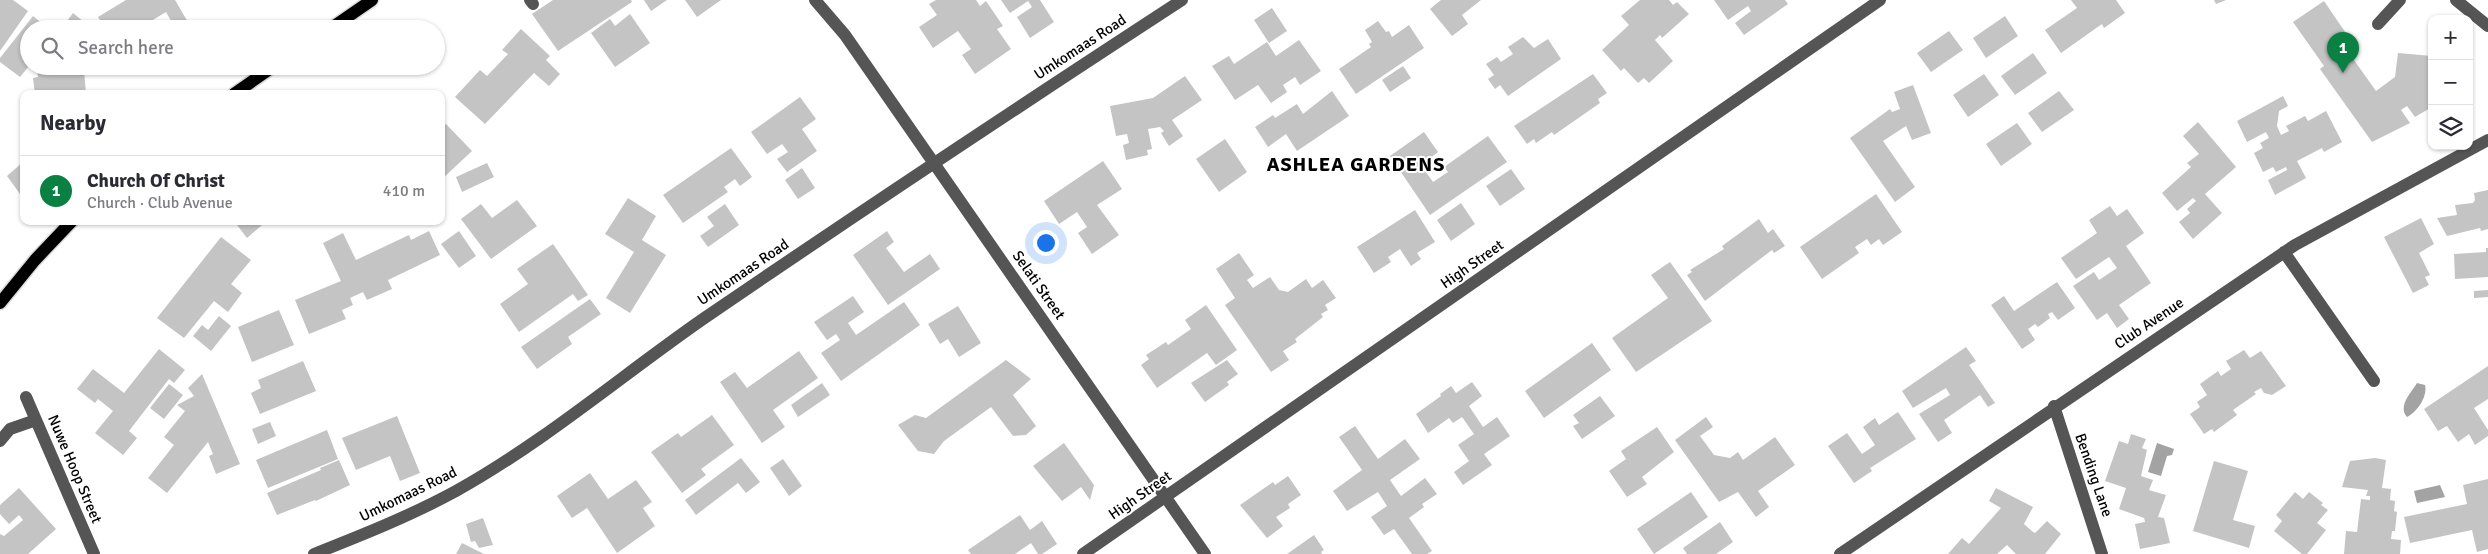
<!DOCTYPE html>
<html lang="en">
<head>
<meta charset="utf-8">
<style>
  :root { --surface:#fff; --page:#f2f2f3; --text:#2b2b33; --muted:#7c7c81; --line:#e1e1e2; --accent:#0b8043 }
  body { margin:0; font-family:Signika,sans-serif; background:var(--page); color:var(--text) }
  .controls { position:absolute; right:15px; top:15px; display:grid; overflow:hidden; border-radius:10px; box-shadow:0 1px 4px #0004 }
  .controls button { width:45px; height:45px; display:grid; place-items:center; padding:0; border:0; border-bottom:1px solid var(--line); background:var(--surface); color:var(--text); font:25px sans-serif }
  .you { position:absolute; left:1045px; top:242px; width:18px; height:18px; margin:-12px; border:4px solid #fff; border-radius:50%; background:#1a73e8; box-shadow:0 0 0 8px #1a73e833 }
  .badge { display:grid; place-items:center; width:32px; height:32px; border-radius:50%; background:var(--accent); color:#fff; font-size:16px; font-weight:700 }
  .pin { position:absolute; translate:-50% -41px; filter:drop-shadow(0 1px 2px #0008) }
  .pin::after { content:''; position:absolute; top:26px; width:18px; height:15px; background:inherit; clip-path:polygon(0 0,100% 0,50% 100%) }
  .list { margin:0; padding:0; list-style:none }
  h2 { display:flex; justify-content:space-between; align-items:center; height:65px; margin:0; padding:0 20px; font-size:21px }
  h2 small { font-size:16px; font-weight:400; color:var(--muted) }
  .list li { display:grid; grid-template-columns:32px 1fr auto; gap:15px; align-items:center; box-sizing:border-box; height:70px; padding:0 20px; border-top:1px solid var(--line) }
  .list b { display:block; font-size:19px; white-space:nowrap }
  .list p { margin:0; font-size:16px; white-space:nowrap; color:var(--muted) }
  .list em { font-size:16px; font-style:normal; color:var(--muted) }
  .icon { flex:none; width:28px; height:28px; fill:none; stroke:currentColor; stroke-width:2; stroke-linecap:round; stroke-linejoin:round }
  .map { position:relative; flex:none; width:2488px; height:554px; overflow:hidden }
  .search { position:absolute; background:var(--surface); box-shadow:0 1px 4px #0004; left:20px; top:20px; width:425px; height:55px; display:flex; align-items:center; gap:12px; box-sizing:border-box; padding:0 18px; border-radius:28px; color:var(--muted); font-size:19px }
  .panel { position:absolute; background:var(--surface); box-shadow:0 1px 4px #0004; left:20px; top:90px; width:425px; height:135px; border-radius:10px }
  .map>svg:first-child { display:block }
  .water { fill:#a3a3a3 }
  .building { fill:#c4c4c4 }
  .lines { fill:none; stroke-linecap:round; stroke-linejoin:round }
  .major-casing { stroke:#dbdbdb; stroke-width:15 }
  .minor { stroke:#555; stroke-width:12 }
  .major { stroke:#000; stroke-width:12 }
  .labels { text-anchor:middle; stroke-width:4; stroke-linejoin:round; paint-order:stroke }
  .street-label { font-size:15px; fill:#000; stroke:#fff }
  .district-label { font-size:20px; font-weight:bold; letter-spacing:1px; fill:#000; stroke:#fff }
</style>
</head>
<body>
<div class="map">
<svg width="2488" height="554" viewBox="0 0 2488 554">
  <rect width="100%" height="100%" fill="#fff"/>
  <path class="water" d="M2417,383L2425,385C2428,397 2416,413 2407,417C2397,406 2412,392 2417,383Z
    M2157,443L2174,449L2172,455L2167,456L2161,476L2148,472Z
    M2440,485L2445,497L2417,503L2414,491Z"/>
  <path class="building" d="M0,0H13L28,11L0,51Z
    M126,0H175L192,29H170L174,26L166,12L138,29H105L98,17Z
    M553,0H631L632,2L558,51L532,14Z
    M644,0H667L651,11Z
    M685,0H721L697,17Z
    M936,0H976L980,6L986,1L1003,26L997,29L1011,49L975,74L962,55L971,49L958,31L933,48L919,27L937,15L929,4Z
    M1001,0H1040L1054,22L1030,38L1017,17L1032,7L1028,1L1010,13Z
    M1441,0H1481L1462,15L1468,24L1452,36L1430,9Z
    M1640,0H1669L1673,5L1677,2L1689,14L1662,38L1660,35L1655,40L1673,61L1649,83L1644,78L1638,83L1624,68L1621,71L1602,50L1629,25L1621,16Z
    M1714,0H1785L1788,4L1744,35L1735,23L1751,11L1748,6L1728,20Z
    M2071,0H2116L2125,13L2104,28L2102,24L2061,53L2045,30L2077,8Z
    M2214,0H2226L2216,4Z
    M2324,1L2356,48L2349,53L2376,91L2395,77L2398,53L2432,56V107L2415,117L2407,106L2401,110L2410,123L2372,142L2320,69L2324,66L2293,22Z
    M1272,8L1287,31L1269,43L1254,20Z
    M73,13L89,26L87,29H61Z
    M630,14L650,43L615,67L591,33L610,19L615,26Z
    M33,16L49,29H29V66L20,77L0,62V58Z
    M2005,16L2018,36L1986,58L1973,38Z
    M1378,21L1386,32L1389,31L1392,37L1409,25L1424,48L1356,94L1339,69L1371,47L1369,44L1372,42L1365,30Z
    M521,29L550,56L546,60L560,74L549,86L534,73L485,124L455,97L480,70L487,76L508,54L502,50Z
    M1949,31L1963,50L1931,72L1917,53Z
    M1523,37L1534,48L1548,39L1561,59L1508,96L1500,85L1495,89L1488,79L1494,75L1486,64L1497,57L1501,62L1513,54L1508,47Z
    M1299,40L1321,71L1300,85L1295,77L1283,85L1287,92L1271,103L1258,85L1235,100L1212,66L1229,56L1234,64L1267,42L1276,56Z
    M2033,53L2047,73L2015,95L2001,76Z
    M36,66H59L60,73L84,70L86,94H35L33,78L38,77Z
    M1403,66L1411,78L1390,92L1382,80Z
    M1593,74L1607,93L1598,99L1600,103L1554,135L1552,132L1536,143L1534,139L1527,144L1514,126Z
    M1984,74L1999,95L1968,117L1953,95Z
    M1185,76L1202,100L1172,120L1183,136L1169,146L1161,133L1164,131L1160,127L1148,129L1152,149L1147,150L1148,155L1126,160L1123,145L1129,143L1127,134L1116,136L1110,106L1153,98Z
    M1913,85L1931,133L1912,140L1906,126L1883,141L1915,187L1895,202L1850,138L1890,109L1892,112L1900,109L1894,92Z
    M1332,91L1349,116L1297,151L1286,134L1268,147L1255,127L1273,115L1275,118L1297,104L1303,114Z
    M2059,91L2074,110L2042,132L2028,113Z
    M2283,96L2288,106L2279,111L2277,126L2281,135L2289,131L2286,126L2305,116L2308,121L2326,111L2342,142L2324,152L2322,148L2297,161L2306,178L2275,195L2268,180L2287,170L2286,167L2276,172L2273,167L2263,172L2254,153L2263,148L2260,143L2269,138L2266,132L2247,142L2237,121Z
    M800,97L816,119L802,129L817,151L787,172L777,159L788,152L782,144L767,154L751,132Z
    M2198,122L2236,167L2205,194L2222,213L2193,239L2179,222L2190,213L2187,209L2196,201L2193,198L2177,211L2162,193L2191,167L2187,163L2199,154L2183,136Z
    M2017,123L2032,144L2001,166L1986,144Z
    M446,124L472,151L441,180V128Z
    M1424,132L1438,152L1421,165L1433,182L1448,172L1444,167L1488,136L1507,162L1430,215L1390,156Z
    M1225,139L1247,172L1219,192L1196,159Z
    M731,148L752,177L740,186L735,179L724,187L728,192L683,223L663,195Z
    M24,161V194L22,192L20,194L7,176Z
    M1103,161L1122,189L1097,205L1119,235L1092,254L1078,233L1087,227L1077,212L1059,224L1044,201Z
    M487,163L494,177L462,192L456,177Z
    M802,168L815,188L798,199L785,180Z
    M1511,169L1525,189L1500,206L1486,186Z
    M2488,190V229L2481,231L2480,228L2447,236L2437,218L2457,215L2455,205L2473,203L2475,200L2474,193Z
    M1876,194L1902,232L1883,245L1879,239L1871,245L1867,239L1855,247L1859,253L1822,279L1800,247Z
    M628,198L656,216L642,240L666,255L630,313L606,298L634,252L605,234Z
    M517,200L537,226L491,259L461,219L481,204L492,218Z
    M1461,203L1475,224L1451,241L1437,220Z
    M725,204L739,225L708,247L700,236L714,226L707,217Z
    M2110,206L2117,216L2127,209L2144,233L2126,246L2151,283L2119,305L2129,319L2117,328L2107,313L2097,320L2073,286L2094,272L2099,280L2117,268L2109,257L2076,279L2061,258L2097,233L2089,220Z
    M1415,210L1435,242L1417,253L1421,259L1411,266L1400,249L1388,257L1391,262L1374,273L1357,247Z
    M2421,218L2434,244L2419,253L2430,275L2425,277L2429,285L2413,293L2384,237Z
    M1759,219L1768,233L1773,229L1785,246L1774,253L1772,250L1705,301L1687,275L1692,272L1690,270L1724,249L1722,246Z
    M234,221H259L262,225L247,238Z
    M429,231L440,255L388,280L392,289L367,300L363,292L350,298L353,305L342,310L346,319L309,334L295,300L341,281L323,243L343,233L356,260L409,235L411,240Z
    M459,231L476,256L459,268L441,244Z
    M887,231L894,242L886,248L904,272L930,254L940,269L888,305L853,255Z
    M221,237L251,260L231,284L242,293L228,312L214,301L184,338L157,318Z
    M553,244L588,295L578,301L573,294L519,332L500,304L528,284L517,269Z
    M2486,248H2488V277L2455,279L2454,254L2486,252Z
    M1239,253L1254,275L1247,280L1253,288L1270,277L1279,290L1288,292L1306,279L1312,288L1323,280L1336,298L1325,305L1328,310L1321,314L1323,317L1295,339L1297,342L1283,351L1289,360L1271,372L1225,305L1235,298L1216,269Z
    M1670,262L1712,321L1636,372L1612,338L1668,298L1651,275Z
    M2057,282L2075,308L2058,320L2052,312L2048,314L2050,318L2038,327L2035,324L2028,329L2035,340L2022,349L1991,305L2004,296L2014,311Z
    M2488,290V297L2474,298V291Z
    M853,296L864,312L848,323L856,335L904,302L920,325L841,381L821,353L840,340L836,334L827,340L814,322Z
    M590,299L601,314L568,337L572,344L537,369L521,347Z
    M1206,305L1237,350L1216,365L1207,353L1157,388L1141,365L1149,359L1146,355L1166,342L1168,345L1191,329L1185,320Z
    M958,306L981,343L959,357L948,339L940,344L928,324Z
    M279,310L294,345L252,362L238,327Z
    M219,316L231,326L211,351L193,336L202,325L208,330Z
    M1592,343L1611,370L1544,418L1525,391Z
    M1966,347L1976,361L1969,365L1995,403L1988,407L1980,395L1944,420L1952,433L1938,442L1919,414L1950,395L1946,388L1913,408L1902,391Z
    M159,349L185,370L174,383L169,379L129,431L137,438L123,455L95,433L113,411L98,399L95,403L77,389L93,369L124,393Z
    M2244,350L2250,358L2261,351L2286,386L2272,395L2264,393L2261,388L2254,392L2256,394L2233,410L2237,415L2214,432L2212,429L2204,434L2190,414L2200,407L2197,402L2207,395L2200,384L2218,371L2221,376L2231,369L2226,361Z
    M799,351L818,378L773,410L785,427L762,443L720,382L735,372L747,388Z
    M1006,360L1031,379L1013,395L1036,426L1026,435L1013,436L991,407L944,441L934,454L918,451L898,425L915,415L926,418Z
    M1227,360L1238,374L1227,382L1229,385L1205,402L1191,383Z
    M303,361L316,391L260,414L251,393L261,388L258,380Z
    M2488,366V399L2474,408L2488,430V436L2475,445L2469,434L2458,442L2447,426L2438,431L2424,409Z
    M202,374L240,464L216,474L209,456L213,454L208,442L167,493L148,478L174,445L164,437L185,411L177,405L194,396L188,388Z
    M1472,382L1482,396L1469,406L1483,427L1497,417L1510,436L1484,454L1492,465L1463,485L1454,472L1469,461L1458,445L1474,434L1462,417L1453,423L1449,418L1428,433L1416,414L1441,396L1440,394L1451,386L1456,393Z
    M822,383L830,395L798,417L791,405Z
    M169,384L183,395L164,419L150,408Z
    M1600,396L1615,416L1582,439L1573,426L1579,423L1573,415Z
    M1898,412L1916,439L1870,468L1872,471L1854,483L1828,446L1847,433L1862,454L1875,445L1863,427L1875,418L1879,425Z
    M712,415L734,445L701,469L706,475L682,493L651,452L678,433L681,437Z
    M397,416L420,473L400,481L390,456L356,470L342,438Z
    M1706,417L1713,427L1700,436L1714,455L1730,458L1738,452L1743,460L1775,437L1795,465L1758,491L1769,507L1756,517L1738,492L1719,502L1675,440Z
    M270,422L276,436L258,444L252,429Z
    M1355,426L1378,459L1405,439L1420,459L1390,480L1401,496L1425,478L1437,494L1422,504L1424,507L1409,518L1432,551L1427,554H1412L1394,529L1384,535L1371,517L1387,506L1378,492L1347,511L1333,491L1362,470L1339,437Z
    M1657,427L1674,452L1642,477L1647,484L1627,497L1609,471L1626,459L1621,451Z
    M327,430L338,459L268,488L256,460Z
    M2131,434L2146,439L2142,448L2147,450L2141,476L2153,480L2149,490L2166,495L2158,517L2164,518L2170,543L2140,549L2135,524L2145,522L2144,518L2119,509L2126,488L2105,481L2119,441L2128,444Z
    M1064,443L1094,485L1090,500L1081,487L1062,501L1033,466Z
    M741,458L760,482L746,493L738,483L696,515L685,500Z
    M2375,458L2386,460L2382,488L2391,489L2390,500L2395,501L2394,511L2397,512L2395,531H2392L2391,539L2401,540L2400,554H2344L2346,531L2357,532L2361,499L2370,500V496H2366L2368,490L2342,487L2350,461Z
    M783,459L802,486L789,496L770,468Z
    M339,460L350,485L316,501L315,500L277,515L267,493L321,470L320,468Z
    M2214,461L2248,471L2233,520L2255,526L2249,548L2193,531Z
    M590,473L608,499L636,480L652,502L643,508L655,526L617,553L587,508L572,518L557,496Z
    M1288,476L1301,495L1288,504L1290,508L1276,517L1283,526L1267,538L1240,505L1273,482L1275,485Z
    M2488,479V549L2477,552L2472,530L2410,543L2404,517L2467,504L2463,485Z
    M19,488L56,529L28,554H0V534L4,536L23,520L19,515L9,524L0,514V505Z
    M1996,488L2033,507L2024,524L2033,532L2035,533L2047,521L2061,534L2045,554H2016L2007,545L1997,554H1948L1962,538L1969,544L2001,508L1989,501Z
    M1691,492L1708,517L1654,554L1637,529Z
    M2295,492L2303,499L2309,492L2323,503L2321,505L2328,510L2317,523L2326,530L2307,554H2302L2274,531L2282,521L2276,515Z
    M1020,515L1030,530L1042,521L1057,544L1042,554H1038L1031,543L1015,554H971L968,550Z
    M483,518L493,545L479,548L475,541L471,542L466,524Z
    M1720,522L1733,542L1716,554H1687L1683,548Z
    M1314,535L1324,550L1321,552L1322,554H1287Z
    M462,543L484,554H456Z"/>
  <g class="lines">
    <defs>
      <path id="major" d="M330,29L372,0
        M234,94L274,66
        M0,303L35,260L72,221"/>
    </defs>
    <use href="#major" class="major-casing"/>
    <path class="minor" d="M530,0L533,4
      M815,0L845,35L1205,554
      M2456,0L2488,26
      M2378,24L2400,0
      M2284,252L2374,381
      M26,397L94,554
      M2054,406L2102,554
      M0,441L10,429L36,420
      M314,554C362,535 410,516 456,491C544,442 621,376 703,319C861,211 1021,105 1182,0
      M1083,554L1880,0
      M1840,554L2295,245L2488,140"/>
    <use href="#major" class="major"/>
  </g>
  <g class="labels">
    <g class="street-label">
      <text transform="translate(1080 47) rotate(-33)" y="5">Umkomaas Road</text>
      <text transform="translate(1472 264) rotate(-35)" y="5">High Street</text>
      <text transform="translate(743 272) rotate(-34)" y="5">Umkomaas Road</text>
      <text transform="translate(1039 285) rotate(55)" y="5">Selati Street</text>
      <text transform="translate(2149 323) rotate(-34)" y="5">Club Avenue</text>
      <text transform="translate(75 469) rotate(67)" y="5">Nuwe Hoop Street</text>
      <text transform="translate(2094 475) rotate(71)" y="5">Bending Lane</text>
      <text transform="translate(408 494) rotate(-26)" y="5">Umkomaas Road</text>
      <text transform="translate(1140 495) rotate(-35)" y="5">High Street</text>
    </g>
    <g class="district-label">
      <text x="1356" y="171">ASHLEA GARDENS</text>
    </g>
  </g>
</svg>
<div class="controls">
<button>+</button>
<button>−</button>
<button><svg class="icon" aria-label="layers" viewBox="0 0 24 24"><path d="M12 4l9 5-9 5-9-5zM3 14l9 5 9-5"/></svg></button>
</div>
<div class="you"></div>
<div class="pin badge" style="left:2343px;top:73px">1</div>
<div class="search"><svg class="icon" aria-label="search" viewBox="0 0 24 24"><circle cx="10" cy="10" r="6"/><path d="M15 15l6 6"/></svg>Search here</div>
<section class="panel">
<h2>Nearby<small></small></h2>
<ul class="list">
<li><span class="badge">1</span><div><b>Church Of Christ</b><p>Church · Club Avenue</p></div><em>410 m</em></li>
</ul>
</section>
</div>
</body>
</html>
